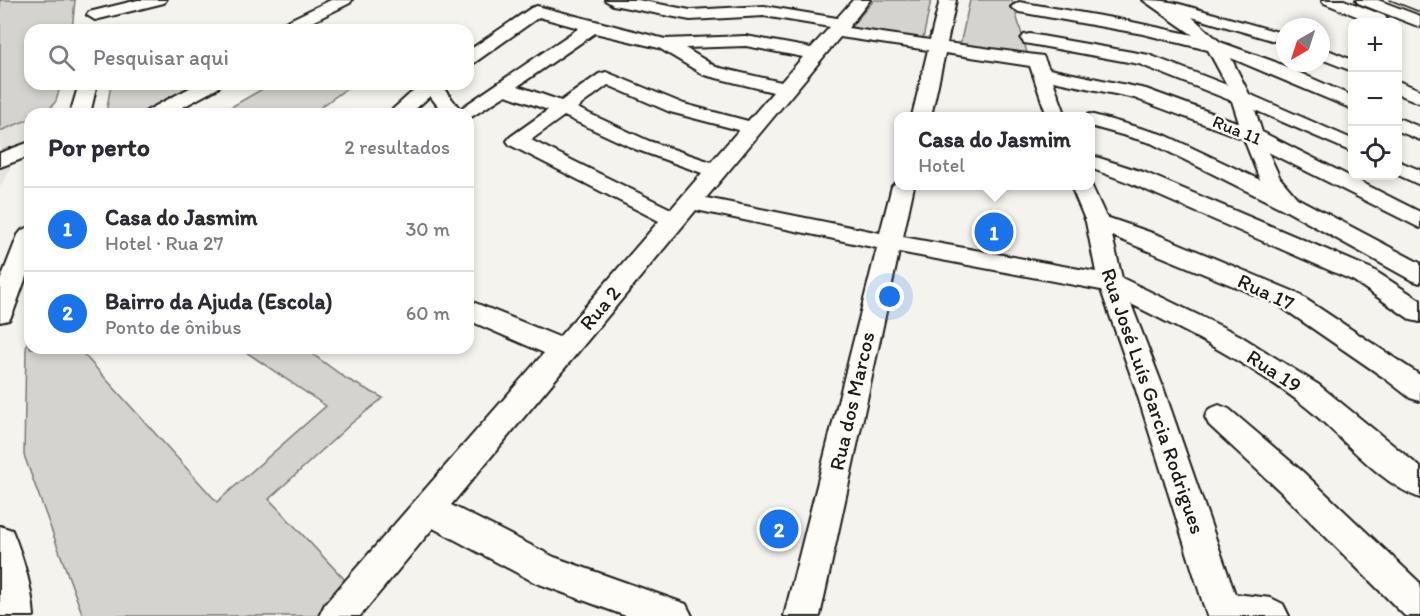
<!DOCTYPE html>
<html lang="pt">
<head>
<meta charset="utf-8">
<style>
  :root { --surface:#fff; --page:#f7f7f7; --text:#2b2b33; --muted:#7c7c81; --line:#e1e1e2; --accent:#1a73e8 }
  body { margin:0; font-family:Itim,sans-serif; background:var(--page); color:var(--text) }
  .controls { position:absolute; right:18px; top:18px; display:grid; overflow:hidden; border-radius:12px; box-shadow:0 3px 9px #0003 }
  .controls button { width:54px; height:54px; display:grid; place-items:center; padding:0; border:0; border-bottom:2px solid var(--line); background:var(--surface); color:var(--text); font:30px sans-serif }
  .compass { position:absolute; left:1276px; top:18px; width:54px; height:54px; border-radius:50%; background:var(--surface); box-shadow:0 3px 9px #0003; rotate:219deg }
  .you { position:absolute; left:890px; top:297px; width:21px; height:21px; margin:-15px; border:4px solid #fff; border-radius:50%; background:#1a73e8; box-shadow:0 0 0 9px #1a73e833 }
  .badge { display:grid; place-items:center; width:39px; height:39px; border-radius:50%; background:var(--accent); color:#fff; font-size:20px; font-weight:700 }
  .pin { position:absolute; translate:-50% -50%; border:3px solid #fff; box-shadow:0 2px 6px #0006 }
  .popup { position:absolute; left:894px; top:112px; width:201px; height:78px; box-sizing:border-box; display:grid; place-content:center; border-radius:12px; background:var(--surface); filter:drop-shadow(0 2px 4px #0005); font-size:20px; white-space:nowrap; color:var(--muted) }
  .popup b { font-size:22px; color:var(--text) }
  .popup::after { content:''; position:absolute; left:50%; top:100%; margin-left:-12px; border:12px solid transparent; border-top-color:var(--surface) }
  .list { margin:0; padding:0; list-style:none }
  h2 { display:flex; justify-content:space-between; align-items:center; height:78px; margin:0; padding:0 24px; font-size:26px }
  h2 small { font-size:20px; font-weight:400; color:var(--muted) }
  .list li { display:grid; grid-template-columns:39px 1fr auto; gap:18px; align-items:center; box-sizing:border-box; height:84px; padding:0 24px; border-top:2px solid var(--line) }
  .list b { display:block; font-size:22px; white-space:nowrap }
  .list p { margin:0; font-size:20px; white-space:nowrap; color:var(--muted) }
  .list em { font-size:20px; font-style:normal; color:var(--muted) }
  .icon { flex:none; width:33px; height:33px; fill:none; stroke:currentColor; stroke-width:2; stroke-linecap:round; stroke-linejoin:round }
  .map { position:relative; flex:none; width:1420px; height:616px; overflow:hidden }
  .search { position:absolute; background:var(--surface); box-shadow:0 3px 9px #0003; left:24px; top:24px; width:450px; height:66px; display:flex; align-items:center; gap:15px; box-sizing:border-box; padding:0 21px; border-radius:18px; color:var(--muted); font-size:22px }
  .panel { position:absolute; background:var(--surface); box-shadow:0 3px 9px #0003; left:24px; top:108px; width:450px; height:246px; border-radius:18px }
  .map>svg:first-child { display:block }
  .built { fill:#e4e3de }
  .green { fill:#d4d3cf; stroke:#787876; stroke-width:1.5 }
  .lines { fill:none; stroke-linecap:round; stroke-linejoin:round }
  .street-casing { stroke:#1c1c1c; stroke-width:4 }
  .street { fill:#fdfcf7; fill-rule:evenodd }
  .tram { stroke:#1c1c1c; stroke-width:1.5 }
  .labels { text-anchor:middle; stroke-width:5; stroke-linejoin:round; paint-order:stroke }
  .far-street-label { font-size:18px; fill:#1c1c1c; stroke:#fdfcf7 }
  .street-label { font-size:21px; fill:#1c1c1c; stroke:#fdfcf7 }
</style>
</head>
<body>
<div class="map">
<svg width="1420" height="616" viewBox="0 0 1420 616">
  <rect width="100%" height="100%" fill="#f4f3ee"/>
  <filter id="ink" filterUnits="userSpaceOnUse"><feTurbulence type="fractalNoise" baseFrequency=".0167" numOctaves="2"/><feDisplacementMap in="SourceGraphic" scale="12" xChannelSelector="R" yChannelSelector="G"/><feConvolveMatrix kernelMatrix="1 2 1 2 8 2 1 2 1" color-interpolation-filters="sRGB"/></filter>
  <g filter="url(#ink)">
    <path class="built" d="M30,115V132L0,187V127Z"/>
    <path class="green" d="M0,0H75L72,30H30V84H61L56,101L48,111L30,114V119L0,131Z
      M874,0H931L923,39L849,29Z
      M970,0H1012L1028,56L960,45Z
      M111,84H196L138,114H106Z
      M271,84H353L311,114H219Z
      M30,328V348H78L217,502L326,406L240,348H304L347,379L383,398L353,422L269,499L345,580L327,616H83L24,455L26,349Z"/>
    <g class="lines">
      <defs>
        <path id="street" d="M138,0H166L164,3L95,20L87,15L89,12Z
          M331,0H352L350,3L296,30H275L277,26Z
          M605,0H638L690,10L764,6L837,18L853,0H870L848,28L930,40L940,0H956L947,43L1043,56L1049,69L1146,89L1239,123L1232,101L1139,64L1030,44L1024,43L1021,39L1024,35L1030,34L1149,55L1227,85L1208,50L1143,34L1019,12L1011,7L1019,2L1118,19L1193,35L1143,0C1157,0 1170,1 1183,5L1285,34V44L1192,17L1220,42L1275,62L1352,96V109L1231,58L1249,94L1352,139V152L1255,110L1262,132L1420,212V228L1268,152L1280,178L1297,198L1420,263V283L1411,280L1283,209L1151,143L1090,126V116H1083L1090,114L1165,135L1260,180L1244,139L1134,98L1053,81L1066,116H1047L1030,66L945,53L931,116H912L928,50L840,37L706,198L880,233L892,186L898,181V186H914L903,237L1096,272L1086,222L1071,186H1090V182L1106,217L1161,236L1295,292L1420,375V401L1410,398L1383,377L1277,304L1112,236L1122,278L1239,335L1319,385L1420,467V498C1374,481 1338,430 1298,401C1246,362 1189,333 1131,304L1163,387L1235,594L1271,598L1283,604L1289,616H1207L1135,387L1101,290L899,252L820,616H784L877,248L696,210L451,505L554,557L686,604L692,616H626L534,582L433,528L360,616H319L325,604L544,353L468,320V300L559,337L659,221L510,145L507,141L510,137L548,110L506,95L468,119V114H444L430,96L410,114H389L392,110L421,84H441L439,88L444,89L460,109L579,28L539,17L474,63L468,64V51L531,8L537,6L665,39L746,36L811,48L830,27L764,16L690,20L613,5ZM595,33L659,48L704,75L773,92L748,121L684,104L606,72L599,74L561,101L518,86ZM746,46L803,57L781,82L716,67L685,48ZM608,85L670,112L739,130L711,162L649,141L577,108ZM564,116L635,149L702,173L671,209L531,140Z
          M1322,0H1344L1385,16L1387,20L1386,22H1371L1324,3Z
          M1356,0H1378L1420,16V27L1358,3Z
          M1321,47L1352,60V71L1321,59Z
          M1398,81L1420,90V103L1398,94Z
          M79,84H97L90,114H70Z
          M197,84H220L218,88L170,114H145L148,110Z
          M1398,118L1420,127V140L1398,131Z
          M30,142V156L0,167V153Z
          M1090,155L1146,173L1372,269L1420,300V322L1411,320L1354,281L1130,183L1090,168Z
          M1398,161L1420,170V185L1398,175Z
          M30,227V266L13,313L9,320L0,322V281L18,235L22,230Z
          M1219,405L1229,409L1303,472L1420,583V616H1405L1281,492L1209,425L1205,417L1209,409Z
          M0,526L12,530C23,557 32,587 34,616H0Z"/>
      </defs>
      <use href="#street" class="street-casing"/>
      <use href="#street" class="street"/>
      <path class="tram" d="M1390,0L1420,12"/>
    </g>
  </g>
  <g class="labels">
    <g class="far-street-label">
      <text transform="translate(1237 130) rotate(22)" y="6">Rua 11</text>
    </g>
    <g class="street-label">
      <text transform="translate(1266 292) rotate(25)" y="7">Rua 17</text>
      <text transform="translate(600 308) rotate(-50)" y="7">Rua 2</text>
      <text transform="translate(1274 371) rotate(33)" y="7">Rua 19</text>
      <text transform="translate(852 401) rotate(-77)" y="7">Rua dos Marcos</text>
      <text transform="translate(1153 401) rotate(71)" y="7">Rua José Luís Garcia Rodrigues</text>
    </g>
  </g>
</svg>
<div class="controls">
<button>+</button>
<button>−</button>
<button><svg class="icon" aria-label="locate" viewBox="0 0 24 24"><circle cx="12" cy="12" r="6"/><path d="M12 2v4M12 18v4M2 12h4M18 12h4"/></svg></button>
</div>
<svg class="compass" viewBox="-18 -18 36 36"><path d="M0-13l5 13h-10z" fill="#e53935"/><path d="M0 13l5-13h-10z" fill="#7c7c81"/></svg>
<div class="you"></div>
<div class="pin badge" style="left:994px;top:232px">1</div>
<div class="popup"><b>Casa do Jasmim</b>Hotel</div>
<div class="pin badge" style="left:779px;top:529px">2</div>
<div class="search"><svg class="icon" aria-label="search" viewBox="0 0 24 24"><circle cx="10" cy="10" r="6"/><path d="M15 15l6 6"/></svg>Pesquisar aqui</div>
<section class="panel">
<h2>Por perto<small>2 resultados</small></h2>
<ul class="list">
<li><span class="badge">1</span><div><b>Casa do Jasmim</b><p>Hotel · Rua 27</p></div><em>30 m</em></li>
<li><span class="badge">2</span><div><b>Bairro da Ajuda (Escola)</b><p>Ponto de ônibus</p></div><em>60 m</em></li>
</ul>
</section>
</div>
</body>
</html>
